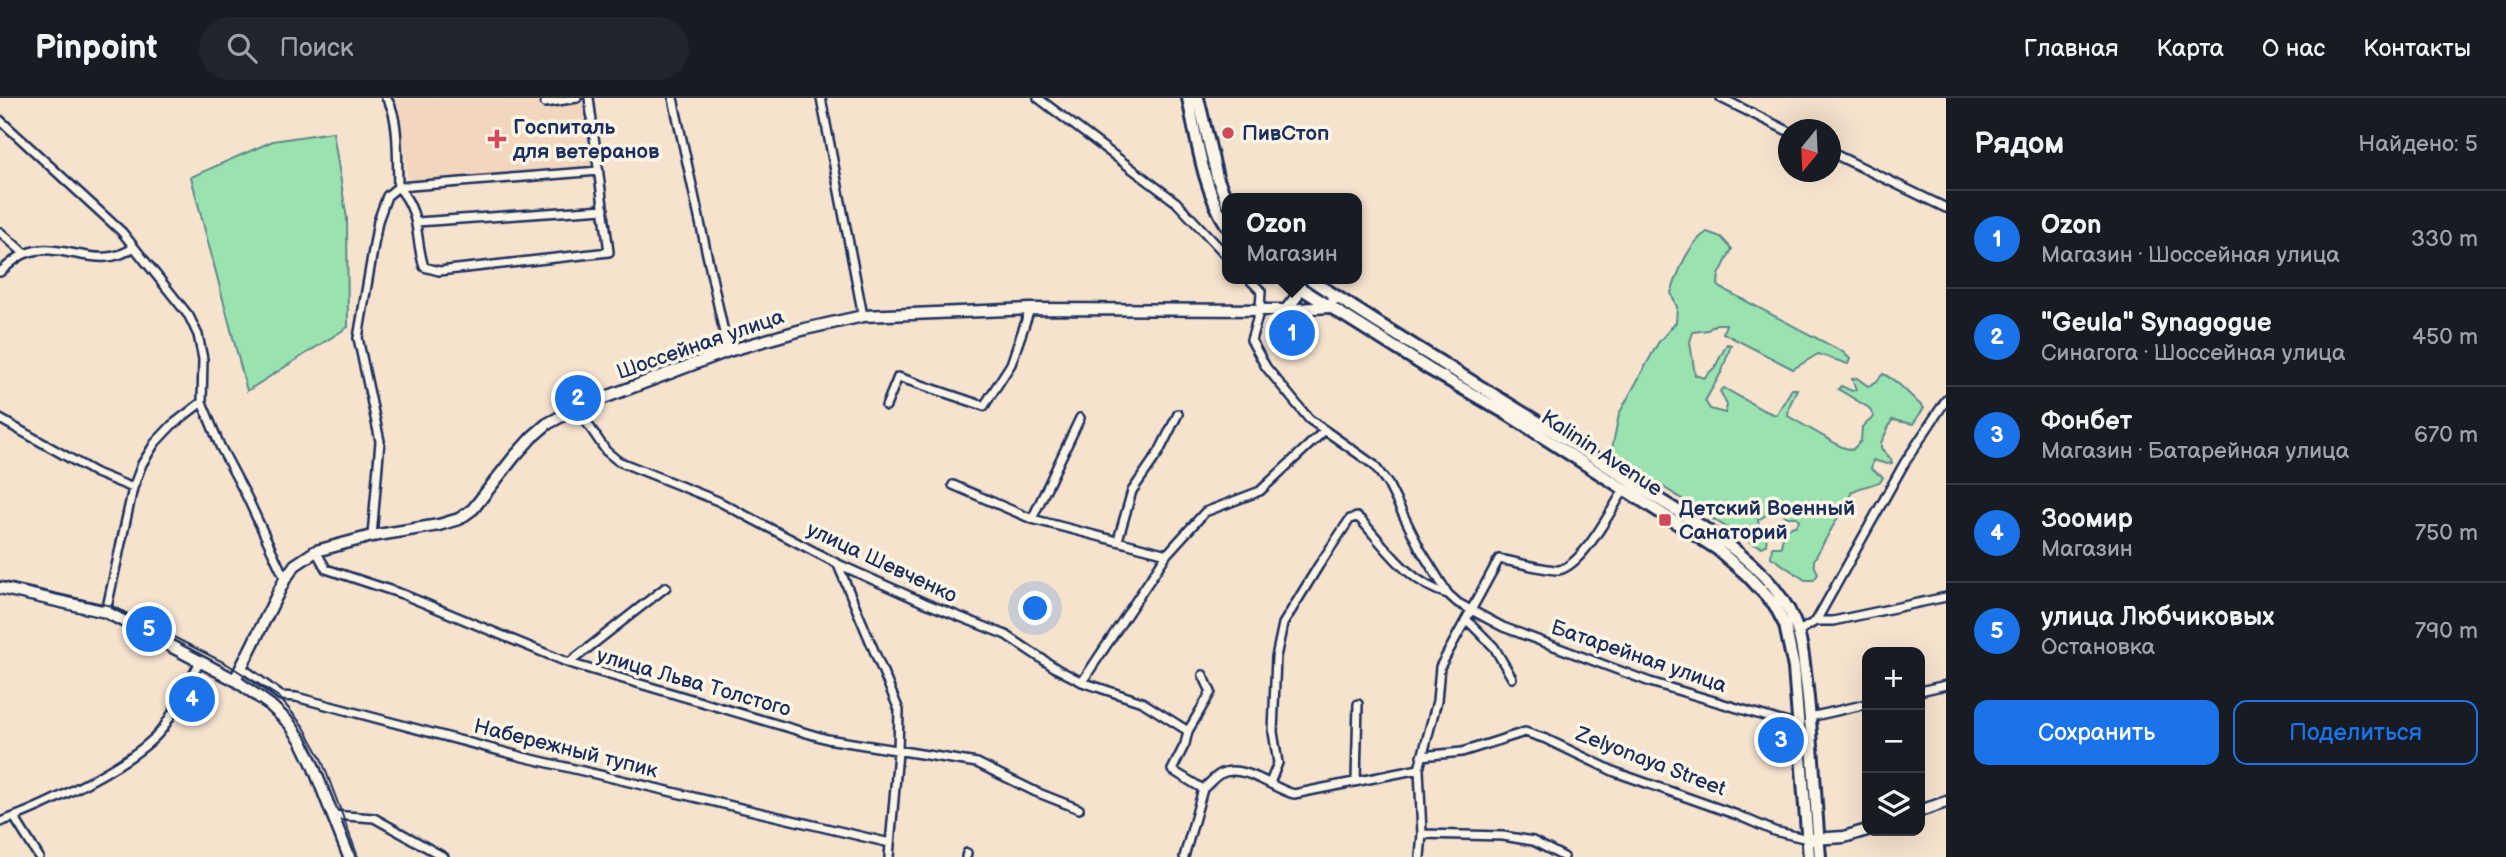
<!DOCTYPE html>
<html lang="ru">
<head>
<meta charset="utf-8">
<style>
  :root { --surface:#171b24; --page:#20242c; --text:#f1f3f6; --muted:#9ea1a6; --line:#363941; --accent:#1a73e8 }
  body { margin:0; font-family:"Balsamiq Sans",sans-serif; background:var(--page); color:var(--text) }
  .controls { position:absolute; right:21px; bottom:21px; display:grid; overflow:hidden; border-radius:14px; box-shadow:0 7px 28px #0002 }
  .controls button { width:63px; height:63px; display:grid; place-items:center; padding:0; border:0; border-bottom:2px solid var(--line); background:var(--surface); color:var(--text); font:35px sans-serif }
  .compass { position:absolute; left:1778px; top:21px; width:63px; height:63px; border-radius:50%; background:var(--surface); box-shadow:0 7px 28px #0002; rotate:198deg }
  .you { position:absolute; left:1036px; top:511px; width:24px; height:24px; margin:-18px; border:5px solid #fff; border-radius:50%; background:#1a73e8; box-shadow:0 0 0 10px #1a73e833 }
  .badge { display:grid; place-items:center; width:46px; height:46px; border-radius:50%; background:var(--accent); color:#fff; font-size:23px; font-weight:700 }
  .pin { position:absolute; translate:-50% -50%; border:4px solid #fff; box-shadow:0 2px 7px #0006 }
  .popup { position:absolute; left:1222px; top:95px; width:140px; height:91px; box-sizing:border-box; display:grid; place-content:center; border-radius:14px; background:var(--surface); filter:drop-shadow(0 2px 5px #0005); font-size:23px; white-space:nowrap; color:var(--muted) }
  .popup b { font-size:26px; color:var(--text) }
  .popup::after { content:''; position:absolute; left:50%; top:100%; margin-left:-14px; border:14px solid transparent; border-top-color:var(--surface) }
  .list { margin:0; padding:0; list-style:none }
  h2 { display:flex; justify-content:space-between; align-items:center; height:91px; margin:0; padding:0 28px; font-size:30px }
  h2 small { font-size:23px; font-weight:400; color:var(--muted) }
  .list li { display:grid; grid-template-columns:46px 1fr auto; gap:21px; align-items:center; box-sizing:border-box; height:98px; padding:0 28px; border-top:2px solid var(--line) }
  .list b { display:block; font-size:26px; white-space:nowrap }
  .list p { margin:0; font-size:23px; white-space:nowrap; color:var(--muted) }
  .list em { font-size:23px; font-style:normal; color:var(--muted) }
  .actions { display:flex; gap:14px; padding:21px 28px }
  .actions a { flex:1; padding:16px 0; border:2px solid var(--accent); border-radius:14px; text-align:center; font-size:24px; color:var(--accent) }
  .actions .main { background:var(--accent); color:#fff }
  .icon { flex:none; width:38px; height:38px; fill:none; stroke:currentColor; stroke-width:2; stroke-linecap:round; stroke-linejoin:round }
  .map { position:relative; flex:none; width:1946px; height:759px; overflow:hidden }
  header { display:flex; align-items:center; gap:42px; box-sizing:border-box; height:98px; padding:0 35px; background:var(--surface); border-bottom:2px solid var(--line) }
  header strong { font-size:33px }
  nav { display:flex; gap:38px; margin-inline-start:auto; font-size:24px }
  .search { width:490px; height:63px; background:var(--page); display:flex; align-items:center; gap:18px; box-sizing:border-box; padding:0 24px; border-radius:38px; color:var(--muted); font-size:26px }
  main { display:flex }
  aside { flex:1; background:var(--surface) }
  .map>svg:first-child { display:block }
  .built { fill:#f2d6be }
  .green { fill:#9be2b1; stroke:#5b8888; stroke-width:2 }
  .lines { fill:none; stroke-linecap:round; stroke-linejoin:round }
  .street-casing { stroke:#1b2f5e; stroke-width:12 }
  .secondary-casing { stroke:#1b2f5e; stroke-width:15 }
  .primary-casing { stroke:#1b2f5e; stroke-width:16 }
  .street { stroke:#fcf5e5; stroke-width:7 }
  .secondary { stroke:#fcf5e5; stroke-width:10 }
  .primary { stroke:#fcf5e5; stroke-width:10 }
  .tram { stroke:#1b2f5e; stroke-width:2 }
  .poi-dot { fill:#d1495b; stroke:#fcf5e5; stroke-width:2.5 }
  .labels { text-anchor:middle; stroke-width:7; stroke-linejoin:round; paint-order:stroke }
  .poi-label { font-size:21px; font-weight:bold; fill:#1b2f5e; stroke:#fcf5e5; text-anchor:start }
  .street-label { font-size:21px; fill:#1b2f5e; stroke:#fcf5e5 }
</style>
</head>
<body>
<header>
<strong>Pinpoint</strong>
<div class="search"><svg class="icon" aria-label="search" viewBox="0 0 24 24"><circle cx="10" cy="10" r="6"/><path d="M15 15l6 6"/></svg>Поиск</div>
<nav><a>Главная</a><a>Карта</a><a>О нас</a><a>Контакты</a></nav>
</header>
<main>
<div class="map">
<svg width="1946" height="759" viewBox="0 0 1946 759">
  <rect width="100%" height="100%" fill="#f6e3ce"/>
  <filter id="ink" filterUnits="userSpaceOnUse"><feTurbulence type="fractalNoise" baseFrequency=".0143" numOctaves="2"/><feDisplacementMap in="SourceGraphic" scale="14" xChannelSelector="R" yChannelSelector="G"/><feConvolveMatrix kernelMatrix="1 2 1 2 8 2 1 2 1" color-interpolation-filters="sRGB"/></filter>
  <g filter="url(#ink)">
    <path class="built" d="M394,0H537L538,10L587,5L596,72L482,80L408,81L399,9Z"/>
    <path class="green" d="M333,34L347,121L348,229L247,293L191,79L273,43Z
      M1707,134L1721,139L1732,151L1719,177L1718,187L1721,190L1843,254L1850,261L1848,266L1818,256L1793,271L1723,235L1726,226H1716L1708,232L1693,234L1690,244L1695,277L1704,280L1715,269L1727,246L1731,247L1722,273L1705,303L1710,311L1725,315L1727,307L1720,293L1724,290L1763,312L1776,317L1792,291H1797L1789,309L1788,318L1842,349L1852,352L1861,343L1862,329L1874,319L1869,310L1838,291L1841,288L1852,293L1856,291L1852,281L1857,280L1868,288L1877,283L1883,276C1899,283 1911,299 1924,310L1913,326L1892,322L1881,345V350L1891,361L1892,365L1887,366L1873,362L1871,371L1883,379L1881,383C1872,388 1860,388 1852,394L1814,462V466L1818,476L1814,482H1805L1771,459L1772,449H1781C1783,436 1784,431 1797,427L1799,423L1797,419H1787L1772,405L1769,408L1766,417L1758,422L1760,431L1767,437L1766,447L1762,449L1751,445L1627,366L1618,360L1612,351L1619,316L1658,245L1676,224L1677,209L1671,195C1679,173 1687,147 1707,134Z"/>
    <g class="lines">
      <defs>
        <path id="street" d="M673,0L728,253
          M821,0L863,218
          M1038,0L1176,104L1227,158
          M1721,0L1788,33
          M545,5L577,0
          M0,22L122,134L189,218L198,237L203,261L202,304L220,348L247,399L285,481
          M1830,54L1946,110
          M398,89C422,116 414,138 424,169L439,173L609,154L589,0
          M398,89L599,73
          M417,124L604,111
          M0,134L24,155
          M0,174C8,168 17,158 27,155C63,142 99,175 134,149
          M1249,181L1261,193L1260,211L1251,242L1266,269L1309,321L1374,367L1388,386L1420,451L1448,496L1458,505L1503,529L1650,584L1798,628
          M886,308L898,279L984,308L1011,266L1030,211
          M577,310L606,353L618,363L718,403L838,466L925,505L1006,537L1057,571L1082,584L1142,604L1188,633L1185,646L1172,672L1203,691C1208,687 1214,679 1220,676C1243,664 1273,691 1294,696L1419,671
          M0,321L96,375L133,390
          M953,387L1032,421L1167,456
          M1032,421L1080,320
          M372,438L380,343L358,240L378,123L387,98L398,89C397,67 400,16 386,0
          M1118,442L1132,393L1159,354L1178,316
          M316,453L326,471L402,496L569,565L827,641L977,665L1036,694L1079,711
          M838,467L899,612L898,654L889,759
          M106,514L133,390L142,366L155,345L172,327L202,304
          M1466,521L1494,549L1512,580
          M1816,523H1833L1946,499
          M1797,534L1816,523L1905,364L1946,302
          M569,565L666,489
          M241,569L281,598L296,599L523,659L890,745
          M1082,584L1167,456L1205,414L1260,393L1325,332
          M1920,593L1946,587
          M1810,619L1867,606
          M1188,633L1211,594L1203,577
          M1421,658L1462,654L1525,634L1546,641L1615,674L1737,717L1774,733L1808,741
          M1356,682L1358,606
          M1270,685L1278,665L1273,634L1276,559L1283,526L1319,467L1350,421L1357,419L1361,422C1386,450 1410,486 1448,496
          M332,717L374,720L444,759
          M14,719L39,759
          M0,724C41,710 138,664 163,630C177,610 188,585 200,564
          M1422,736L1503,738L1533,743L1564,759
          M966,759L967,755
          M1184,759L1203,691
          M1420,759L1422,736L1419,671L1437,603L1440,569L1499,461C1511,463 1549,473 1559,472C1583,467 1611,412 1624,392"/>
        <path id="secondary" d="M1286,212L1297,198L1296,192L1291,185
          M0,490L106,514L235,582L270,607L289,625L301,642L312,665L349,759
          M235,582L285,481L295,467L316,453L372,438L439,427L459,421L473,411L514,359L532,339L547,326L577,310L728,253L805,231L863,218L1030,211L1286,212L1329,209L1335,198
          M1920,713L1946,704
          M1813,741L1844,739L1867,732"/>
        <path id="primary" d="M1188,0C1197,42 1203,91 1227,128
          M1198,0L1217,79L1227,104
          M1286,181L1429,271L1507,316L1717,451L1747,477L1774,506L1785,527L1794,570L1809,759
          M1310,181C1417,253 1529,315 1636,387C1689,421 1769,462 1794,523C1803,544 1804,568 1807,590C1813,646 1815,703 1820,759"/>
      </defs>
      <use href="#street" class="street-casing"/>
      <use href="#secondary" class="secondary-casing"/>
      <use href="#primary" class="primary-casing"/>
      <use href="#street" class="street"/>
      <use href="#secondary" class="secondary"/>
      <use href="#primary" class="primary"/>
      <path class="tram" d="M0,483L112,508L227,566L279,599L304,629L321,660L358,759"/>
    </g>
  </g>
  <g class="poi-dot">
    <circle cx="1228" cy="35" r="7"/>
    <path d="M493.5 30.5h7v7h7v7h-7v7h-7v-7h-7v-7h7z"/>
    <rect x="1658" y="415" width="14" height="14" rx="3.5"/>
  </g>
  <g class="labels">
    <g class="poi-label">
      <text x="513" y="36">Госпиталь<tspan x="513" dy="24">для ветеранов</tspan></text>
      <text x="1242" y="42">ПивСтоп</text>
      <text x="1679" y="417">Детский Военный<tspan x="1679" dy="24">Санаторий</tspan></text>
    </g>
    <g class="street-label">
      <text transform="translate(700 246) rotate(-19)" y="7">Шоссейная улица</text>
      <text transform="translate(1602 355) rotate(33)" y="7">Kalinin Avenue</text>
      <text transform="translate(882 464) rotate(25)" y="7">улица Шевченко</text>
      <text transform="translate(1639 558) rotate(19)" y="7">Батарейная улица</text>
      <text transform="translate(694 584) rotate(16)" y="7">улица Льва Толстого</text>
      <text transform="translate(566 650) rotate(14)" y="7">Набережный тупик</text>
      <text transform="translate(1651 663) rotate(21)" y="7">Zelyonaya Street</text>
    </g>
  </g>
</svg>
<div class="controls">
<button>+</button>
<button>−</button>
<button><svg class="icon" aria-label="layers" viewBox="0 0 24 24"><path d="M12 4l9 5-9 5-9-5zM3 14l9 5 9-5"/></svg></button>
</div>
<svg class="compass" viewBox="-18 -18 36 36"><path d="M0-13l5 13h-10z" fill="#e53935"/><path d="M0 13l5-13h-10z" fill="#9ea1a6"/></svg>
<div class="you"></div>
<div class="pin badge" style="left:1292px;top:235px">1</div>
<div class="popup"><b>Ozon</b>Магазин</div>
<div class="pin badge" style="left:578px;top:300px">2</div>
<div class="pin badge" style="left:1781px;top:642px">3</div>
<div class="pin badge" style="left:192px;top:601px">4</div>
<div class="pin badge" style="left:149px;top:531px">5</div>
</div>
<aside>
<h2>Рядом<small>Найдено: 5</small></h2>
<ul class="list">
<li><span class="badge">1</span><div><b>Ozon</b><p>Магазин · Шоссейная улица</p></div><em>330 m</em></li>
<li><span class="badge">2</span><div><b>&quot;Geula&quot; Synagogue</b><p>Синагога · Шоссейная улица</p></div><em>450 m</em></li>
<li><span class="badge">3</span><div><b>Фонбет</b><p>Магазин · Батарейная улица</p></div><em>670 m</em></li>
<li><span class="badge">4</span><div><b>Зоомир</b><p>Магазин</p></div><em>750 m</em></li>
<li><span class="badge">5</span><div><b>улица Любчиковых</b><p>Остановка</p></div><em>790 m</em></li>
</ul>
<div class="actions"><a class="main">Сохранить</a><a>Поделиться</a></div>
</aside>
</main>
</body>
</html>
